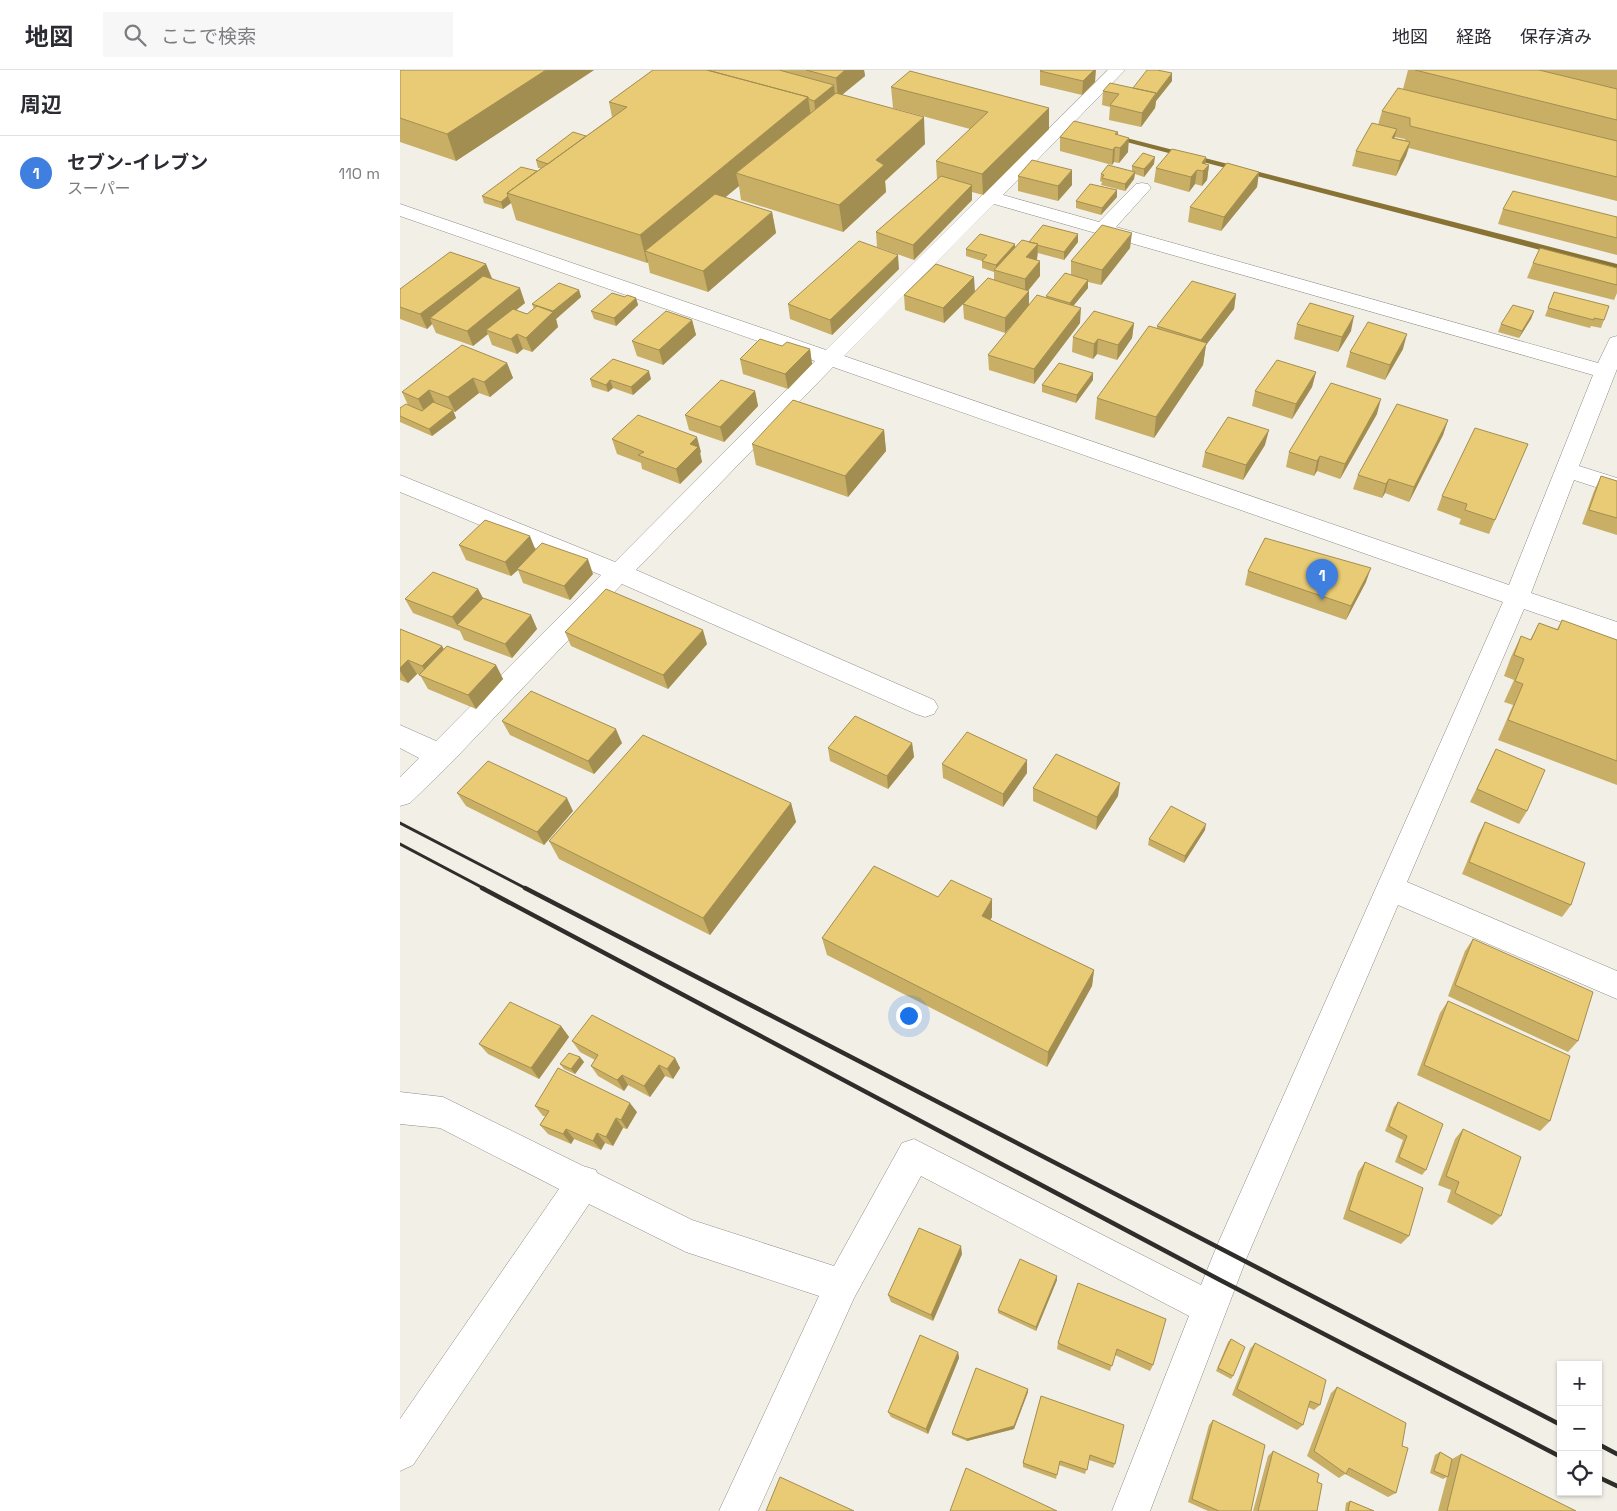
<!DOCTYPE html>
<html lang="ja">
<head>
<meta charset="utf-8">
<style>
  :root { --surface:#fff; --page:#f7f7f7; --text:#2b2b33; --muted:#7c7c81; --line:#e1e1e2; --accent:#b45309 }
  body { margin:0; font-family:"Space Grotesk","Noto Sans JP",sans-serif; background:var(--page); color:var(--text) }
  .controls { position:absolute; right:15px; bottom:15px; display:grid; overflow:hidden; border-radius:0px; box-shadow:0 1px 4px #0004 }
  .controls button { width:45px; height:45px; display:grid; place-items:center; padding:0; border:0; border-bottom:1px solid var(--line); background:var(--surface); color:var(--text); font:25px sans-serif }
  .you { position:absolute; left:508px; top:945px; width:18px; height:18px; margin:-12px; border:4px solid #fff; border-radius:50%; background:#1a73e8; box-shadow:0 0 0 8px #1a73e833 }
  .badge { display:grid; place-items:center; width:32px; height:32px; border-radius:50%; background:var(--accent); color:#fff; font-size:16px; font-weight:700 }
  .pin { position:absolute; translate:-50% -41px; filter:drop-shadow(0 1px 2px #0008) }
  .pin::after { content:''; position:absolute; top:26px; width:18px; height:15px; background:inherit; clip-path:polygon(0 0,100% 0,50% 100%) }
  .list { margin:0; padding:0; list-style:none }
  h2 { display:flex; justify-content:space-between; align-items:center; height:65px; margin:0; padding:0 20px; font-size:21px }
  h2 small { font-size:16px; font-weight:400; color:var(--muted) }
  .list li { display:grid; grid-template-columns:32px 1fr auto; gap:15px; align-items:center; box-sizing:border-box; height:75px; padding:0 20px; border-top:1px solid var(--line) }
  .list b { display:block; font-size:19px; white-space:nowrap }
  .list p { margin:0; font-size:16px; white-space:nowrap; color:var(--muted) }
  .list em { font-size:16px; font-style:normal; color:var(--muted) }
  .icon { flex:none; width:28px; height:28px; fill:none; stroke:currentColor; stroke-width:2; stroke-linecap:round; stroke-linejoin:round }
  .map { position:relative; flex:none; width:1217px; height:1441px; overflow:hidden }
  header { display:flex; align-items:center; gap:30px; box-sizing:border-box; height:70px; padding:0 25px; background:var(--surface); border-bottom:1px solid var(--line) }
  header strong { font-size:24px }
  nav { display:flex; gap:28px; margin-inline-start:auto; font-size:18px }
  .search { width:350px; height:45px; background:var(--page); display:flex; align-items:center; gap:12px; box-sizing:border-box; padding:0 18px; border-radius:0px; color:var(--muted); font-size:19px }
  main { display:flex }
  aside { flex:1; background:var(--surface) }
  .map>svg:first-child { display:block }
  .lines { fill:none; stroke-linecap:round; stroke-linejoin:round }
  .stream { fill:#887335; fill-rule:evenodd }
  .minor-casing { stroke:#8e8b83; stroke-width:1 }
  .minor { fill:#fff; fill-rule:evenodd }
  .rail-far1 { stroke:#2e2d2a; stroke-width:3 }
  .rail { stroke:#2e2d2a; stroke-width:4.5 }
  .wall { fill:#c8af65; fill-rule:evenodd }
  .shaded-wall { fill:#a38e52 }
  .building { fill:#e9cb75; stroke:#a38e52 }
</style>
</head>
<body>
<header>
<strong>地図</strong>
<div class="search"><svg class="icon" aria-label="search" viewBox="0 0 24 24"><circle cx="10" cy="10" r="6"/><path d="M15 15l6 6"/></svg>ここで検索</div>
<nav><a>地図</a><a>経路</a><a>保存済み</a></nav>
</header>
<main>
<aside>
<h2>周辺<small></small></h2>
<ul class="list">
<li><span class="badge" style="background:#3f7fe0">1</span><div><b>セブン-イレブン</b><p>スーパー</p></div><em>110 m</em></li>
</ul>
</aside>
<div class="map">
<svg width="1217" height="1441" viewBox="0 0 1217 1441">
  <rect width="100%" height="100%" fill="#f2efe7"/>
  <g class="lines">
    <path class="stream" d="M711,64L1217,194V200L711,68Z"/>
    <defs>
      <path id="minor" d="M708,0H725L603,125L699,152L736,114L742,113L748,114L751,118L716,157L1198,293L1210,268L1217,266V299L1179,396L1217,408V424L1174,410L1131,523L1217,552V571L1124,539L1007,812L1217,901V929L998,835L847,1187L750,1441H712L789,1246L521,1106L454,1228L358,1441H319L419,1226L286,1182L189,1134L13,1395L0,1401V1349L159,1119L40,1058L0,1054V1022L43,1027L183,1096L196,1100L197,1103L292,1150L434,1196L502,1073L514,1069L801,1215L819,1171L1103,532L433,297L236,500L534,630L538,637L534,644L525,647L516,644L222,514L50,694L10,733L0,736V707L19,688L0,678V655L36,671L201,505L0,422V405L215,492L415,291L0,146V134L426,280ZM594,134L1193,305L1109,515L444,286Z"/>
    </defs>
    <use href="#minor" class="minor-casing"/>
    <use href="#minor" class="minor"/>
    <path class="rail-far1" d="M0,753L127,819
      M0,774L85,819"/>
    <path class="rail" d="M82,818L820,1210L1161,1387
      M125,818L1161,1355
      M1198,1374L1217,1384
      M1198,1407L1217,1416"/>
  </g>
  <path class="wall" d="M0,0H194L56,91L0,72Z
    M253,0H464L465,6L442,25L525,74L485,111L486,122L443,162L341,130L339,116L325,127L372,142L376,163L308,222L250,203L248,192L247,193L116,150L111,133L103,139L84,133L82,126L137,101L141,98H138L136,90L186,66L212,47L209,32Z
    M1008,0H1217V131L1009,78L1006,86L996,106L952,96L956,81L978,55L982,41L1003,19ZM995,67L1005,69V70L994,68Z
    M640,1L695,12L682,25L640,15Z
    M772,11L756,31L755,38L741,57L709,50L710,37L702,35L703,21L733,18Z
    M491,17L649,38V59L583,125L572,122V130L514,190L477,177L476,162L537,109L536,91L570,59L493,38Z
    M718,65L728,82L719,93L714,92L712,95L660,81V67Z
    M806,87L805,94L809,95L807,110L802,116L795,114L789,122L754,112L756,98Z
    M754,94L744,107L735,104L734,109L725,121L701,115L702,112L700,111L701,104L732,101V96Z
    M859,102L857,117L821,161L788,152L790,137Z
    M618,106L672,115L658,131L618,121Z
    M717,120V127L701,145L676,138V131Z
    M1103,139L1217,147V185L1098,154Z
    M678,164V172L664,190L638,183L637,189V190L640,191V206L628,221L629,235L646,228V226L671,205V191L730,178L701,215L688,212V218L673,236L680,253L634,314L589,300L588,285L621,245L605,263L564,249L563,234L594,210V202L582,198V191L566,186V179L615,177L629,172Z
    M1133,193L1217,198V223L1214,230L1127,208Z
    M86,194L92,208L125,233L116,240L127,244L134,239L132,234L179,220L181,227L156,249L158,257L132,282L123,279L117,284L92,275L88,264L73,276L36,263L32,254L27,259L0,249V219Z
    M499,199L432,265L390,249L388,234Z
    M575,222L544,253L505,240L504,225Z
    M1154,222L1204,250L1201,258L1191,256L1190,258L1145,246Z
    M836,224L834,239L806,275L803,295L754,368L695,349L697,328L757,259V256Z
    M225,227L236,228L238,235L216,256L194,249L191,241Z
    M1134,241L1131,249L1119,268L1098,262L1101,254Z
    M292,250L296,265L263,295L237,286L232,271Z
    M734,253L732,268L717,290L697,284L693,289L672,282L673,267Z
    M897,254L951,261L938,282L894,269Z
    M382,276L410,279L412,294L388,319L343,304L340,289Z
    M1003,279L985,310L946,297L950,282Z
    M107,293L113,308L90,327L79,323L55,342L53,341L56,348L32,366L0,352V338L8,335L2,322Z
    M916,302L912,317L892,349L852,336L855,321Z
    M190,309H251L233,325L213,318L208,322L192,317Z
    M693,310L676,333L642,322V315Z
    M355,321L358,336L324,372L289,360L285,345Z
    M977,344L940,409L917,401L914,406L886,397L889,382Z
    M1048,350L1043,365L1009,432L985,423L982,428L953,419L958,405Z
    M484,360L486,381L448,427L356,395L352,374Z
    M212,369L301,382L300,383L302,392L280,414L242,399L241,393L217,384Z
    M1128,374L1089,464L1059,454L1061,449L1037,440L1042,426Z
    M865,375L843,410L802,397L805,382Z
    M1201,406L1217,411V465L1182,454L1194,421Z
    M59,475L136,479L193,504L170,530L123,513L118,500L111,506L66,490Z
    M848,501L966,512L946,550L845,515Z
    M78,519L83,528L131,545L137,559L112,588L64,570L60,561L13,543L5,529Z
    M1162,550L1217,570V715L1098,670L1113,635L1104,632L1114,610L1104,606L1111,587L1121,566L1130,570L1139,553L1157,559Z
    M0,559L42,576L44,580L96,595L103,609L76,639L28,619L20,605L17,604L8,613L0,610Z
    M165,562L307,574L268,619L171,576Z
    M102,651L222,673L194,704L110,665Z
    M512,673L514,687L488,719L430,691L428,678Z
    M1096,679L1127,741L1119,754L1070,732Z
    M542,694L627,703L603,737L543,708Z
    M633,718L718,726L696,760L633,731Z
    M57,723L173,741L144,775L66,736Z
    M391,733L396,752L310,865L159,789L149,771Z
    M1085,752L1171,835L1162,847L1062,804L1078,765Z
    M805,760L784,793L748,775L749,769Z
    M538,827L592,847L590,850L694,900L692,916L647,997L427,885L422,868Z
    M1073,869L1178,971L1168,982L1048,926L1065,881Z
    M1048,931L1150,1051L1140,1061L1017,1005L1040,943Z
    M161,956L169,967L139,1009L88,984L79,974Z
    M172,971L275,988L280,998L273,1009L265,1006L250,1027L228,1015L224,1021L198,1006L191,996L195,990L180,982Z
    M180,987L184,992L175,1004L164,999L160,994Z
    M998,1032L1026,1100L1022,1105L995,1092L1003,1070L985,1061L994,1037Z
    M135,1036L237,1042L227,1059L223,1058L213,1076L205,1073L201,1080L174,1069L171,1074L148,1064L140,1055L145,1046H143Z
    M1063,1059L1101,1146L1092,1155L1047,1132L1051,1120L1038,1115L1055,1069Z
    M965,1092L1009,1166L1001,1174L943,1149L958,1102Z
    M562,1184L533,1251L491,1232L488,1225Z
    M657,1210L636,1261L598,1243V1240Z
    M678,1213L753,1295L750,1301L715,1285L710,1301L657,1279L658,1273Z
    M831,1269L833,1306L831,1309L816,1301L828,1272Z
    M855,1273L920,1335L914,1340L908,1337L903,1355L897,1360L832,1325L850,1279Z
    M558,1282L559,1288L528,1364L491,1347L488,1342Z
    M937,1317L1002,1376L996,1423L988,1427L945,1404L939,1408L907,1386L931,1323Z
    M628,1319V1322L614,1359L567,1371L552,1365V1363Z
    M641,1326L715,1394L713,1398L689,1390L685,1404L659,1395L656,1409L623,1397V1393Z
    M813,1350L851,1441H808L788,1432L809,1355Z
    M873,1381L917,1412V1441H853L868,1386Z
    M1040,1382L1052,1389L1061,1384L1176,1441H1038L1047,1407L1043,1409L1030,1403L1035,1385Z
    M950,1431L974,1441H945L946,1433Z"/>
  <path class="shaded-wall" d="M146,0H194L56,91L47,64Z
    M445,0H464L465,6L438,28L436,8Z
    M694,0H696L695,12L682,25L683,11Z
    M772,3V11L756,31L755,38L741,57L742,43Z
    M434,15L436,36L417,52L414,31Z
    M408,27L412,54L336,103L339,116L256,185L245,181L248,192L247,193L240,165Z
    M649,38V59L583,125L582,104Z
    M524,47L525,74L485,111L486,122L443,162L439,135L476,90Z
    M997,59L993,73L992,68Z
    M718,62L717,76L715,78L714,92L712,95L713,80L715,64Z
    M729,68L728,82L719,93L720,78Z
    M1010,72L1006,86L996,106L1000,91Z
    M755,87L754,94L744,107V99Z
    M806,87L805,100L809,95L807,110L802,116L803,101L802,93Z
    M672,100V115L658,131V116Z
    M797,100L795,114L789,122L791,107Z
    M735,102L734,109L725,121V114Z
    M859,102L857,117L821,161L824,147Z
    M572,115V130L514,190L513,175Z
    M717,120V127L701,145L702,138Z
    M108,126L111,133L103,139L101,132Z
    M372,142L376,163L308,222L303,201Z
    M732,163L730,178L701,215L702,200Z
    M678,164V172L664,190V182Z
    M615,174V182L596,200V195Z
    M638,174L637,189L626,202V187Z
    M498,185L499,199L432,265L430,250Z
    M640,191V206L625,224V209Z
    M86,194L92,209L30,248L32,254L27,259L20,244Z
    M574,207L575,222L544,253L543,238Z
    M688,210V218L670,240V233Z
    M120,218L125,233L90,261L86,260L88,264L73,276L67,261Z
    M179,220L181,227L156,249L158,257L132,282L126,268L153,241Z
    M629,221V236L605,263V248Z
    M836,224L834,239L806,275L803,295L754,368L756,347L799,284L801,270Z
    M236,228L238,235L216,256L214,248Z
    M681,238L680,253L634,314V299Z
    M1134,241L1131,249L1119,268L1122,261Z
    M954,246L951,261L938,282L942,267Z
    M292,250L296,265L263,295L259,280Z
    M734,253L732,268L717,290L718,275Z
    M117,264L123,279L117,284L111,269Z
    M1007,264L1003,279L985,310L990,295Z
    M698,269L697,284L693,289L694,274Z
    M410,279L412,294L388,319L385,304Z
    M107,293L113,308L90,327L84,312Z
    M249,301L251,309L233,325L231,317Z
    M916,302L912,317L892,349L896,334Z
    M693,303V310L676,333L677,325Z
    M73,308L79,323L55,342L48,327Z
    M210,310L213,318L208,322L206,315Z
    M29,320L36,335L25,343L18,329Z
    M355,321L358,336L324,372L320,357Z
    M981,329L977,344L940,409L945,394Z
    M53,340L56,348L32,366L29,359Z
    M1048,350L1043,365L1009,432L1014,417Z
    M484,360L486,381L448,427L445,406Z
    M869,360L865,375L843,410L846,395Z
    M297,367L301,382L300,383L302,392L280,414L276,399L290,374Z
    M920,386L917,401L914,406L917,391Z
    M989,409L985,423L982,428L986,414Z
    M130,466L136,481L117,499L118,500L111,506L105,492Z
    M188,489L193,504L170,530L164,516Z
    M971,498L966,512L946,550L951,536Z
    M78,519L86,534L57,555L52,547Z
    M131,545L137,559L112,588L105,574Z
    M303,560L307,574L268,619L263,605Z
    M42,576L50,590L31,610L22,596Z
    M8,590L17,604L8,613L0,601V598Z
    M96,595L103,609L76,639L68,625Z
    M216,659L222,673L194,704L188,691Z
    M512,673L514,687L488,719L487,706Z
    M627,690V703L603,737V724Z
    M720,713L718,726L696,760L697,747Z
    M167,728L173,741L144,775L137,762Z
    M391,733L396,752L310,865L303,848Z
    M806,754L805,760L784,793L785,786Z
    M592,829V847L583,864L582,846Z
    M694,900L692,916L647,997L648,982Z
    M161,956L169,967L139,1009L131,998Z
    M180,987L184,992L175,1004L171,999Z
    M275,988L280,998L273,1009L267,999Z
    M259,995L265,1006L250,1027L244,1016Z
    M222,1005L228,1015L224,1021L217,1010Z
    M230,1033L237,1042L227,1059L221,1050Z
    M216,1048L223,1058L213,1076L206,1067Z
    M166,1059L174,1069L171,1074L163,1064Z
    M197,1063L205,1073L201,1080L193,1071Z
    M561,1176L562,1184L533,1251L531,1245Z
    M657,1206V1210L636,1261V1257Z
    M558,1282L559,1288L528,1364L526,1359Z
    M628,1319V1322L614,1359L567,1371V1369Z"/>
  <path class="building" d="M0,0H146L47,64L0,48Z
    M253,0H307L408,27L240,165L107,123L227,37L209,32Z
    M307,0H379L434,15L414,31L409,29L408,27Z
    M406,0H445L436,8Z
    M641,0H694L683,11L640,1Z
    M747,0H757L772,3L756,24V23L733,18Z
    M1015,0H1139L1217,19V50Z
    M510,1L649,38L582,104L536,91L588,42L491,17Z
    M710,13L756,23L742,43L710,35L719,24L703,21Z
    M998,18L1217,71V107L1010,56V48L982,41Z
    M436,23L524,47L476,90L484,95L439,135L336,103Z
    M674,51L718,62L715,64L729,68L720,78L715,77L713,80L660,67Z
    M972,53L997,59L992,68L1010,72L1000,91L956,81Z
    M173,62L186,66L148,94L136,90Z
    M772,79L806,87L802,93L809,95L803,101L797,100L791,107L756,98Z
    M743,83L755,87L744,99L732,96Z
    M632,90L672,100L658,116L618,106Z
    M827,93L859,102L824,147L790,137Z
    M708,95L735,102L725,114L702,108L704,105L701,104Z
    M121,97L137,101L107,123L108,126L101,132L82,126Z
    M541,106L572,115L513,175L476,162Z
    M690,114L717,120L702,138L676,131Z
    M1113,121L1217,147V168L1103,139Z
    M315,124L372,142L303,201L245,181Z
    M643,155L678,164L664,182L637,175L638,174L629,172Z
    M702,155L732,163L702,200L671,191Z
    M580,164L615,174L596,195L582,191L587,185L566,179Z
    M622,170L638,174L626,187L640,191L625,209L594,200Z
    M459,171L498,185L430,250L388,234Z
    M1140,178L1217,198V215L1133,193Z
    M50,182L86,194L20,244L0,237V219Z
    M536,194L574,207L543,238L504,225Z
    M665,203L688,210L670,233L646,226Z
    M83,206L120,218L67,261L30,248Z
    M588,208L629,221L605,248L563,234Z
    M792,211L836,224L801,270L757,256Z
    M159,213L179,220L153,241L132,234Z
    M1154,222L1209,236L1204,250L1194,248V250L1148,238Z
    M212,223L225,227L227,225L236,228L214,248L191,241Z
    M637,225L681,238L634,299L588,285Z
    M910,233L954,246L942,267L897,254Z
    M1113,235L1134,241L1122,261L1101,254Z
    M137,236L153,242L126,268L117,264L111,269L86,260L113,239L127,244Z
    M266,241L292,250L259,280L232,271Z
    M694,241L734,253L718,275L698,269L694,274L673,267Z
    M968,252L1007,264L990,295L950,282Z
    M749,256L807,273L756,347L697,328Z
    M360,269L382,276L387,272L410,279L385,304L340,289Z
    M62,275L107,293L84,312L73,308L48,327L29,320L18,329L2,322Z
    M213,289L249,301L231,317L210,310L206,315L190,309Z
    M877,290L916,302L896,334L855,321Z
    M659,293L693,303L677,325L642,315Z
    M321,310L355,321L320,357L285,345Z
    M931,313L981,329L945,394L920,386L917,391L889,382Z
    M393,330L484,360L445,406L352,374Z
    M33,332L53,340L29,359L0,346V338L6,334L22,341Z
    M997,334L1048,350L1014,417L989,409L986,414L958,405Z
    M238,345L297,367L290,374L298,377L276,399L238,385L244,382L212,369Z
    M828,347L869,360L846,395L805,382Z
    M1075,358L1128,374L1095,450L1065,440L1067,434L1042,426Z
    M1201,406L1217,411V448L1189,440Z
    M85,450L130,466L105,492L59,475Z
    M865,468L971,498L951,536L848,501Z
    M142,473L188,489L164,516L117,499Z
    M33,502L78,519L52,547L5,529Z
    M206,519L303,560L263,605L165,562Z
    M83,528L131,545L105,574L57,555Z
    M1162,550L1217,570V691L1108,650L1123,614L1115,611L1124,589L1114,585L1121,566L1131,570L1139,553L1158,560Z
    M0,559L42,576L22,596L8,590L0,598Z
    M47,576L96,595L68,625L19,605Z
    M131,621L216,659L188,691L102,651Z
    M455,646L512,673L487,706L428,678Z
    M567,662L627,690L603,724L542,694Z
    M243,665L391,733L303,848L149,771Z
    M1096,679L1145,700L1127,741L1077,719Z
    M656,684L720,713L697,747L633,718Z
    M88,691L167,728L137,762L57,723Z
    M771,736L806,754L785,786L749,769Z
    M1085,752L1185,793L1171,835L1069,792Z
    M474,796L538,827L551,810L592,829L582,846L694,900L648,982L422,868Z
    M1073,869L1193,922L1178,971L1055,915Z
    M1048,931L1170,986L1150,1051L1024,995Z
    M110,932L161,956L131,998L79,974Z
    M192,945L275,988L267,999L259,995L244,1016L222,1005L217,1010L191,996L198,985L172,971Z
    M169,983L180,987L171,999L160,994Z
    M158,998L230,1033L221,1050L216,1048L206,1067L197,1063L193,1071L166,1059L163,1064L140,1055L149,1041L135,1036Z
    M998,1032L1043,1054L1026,1100L999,1087L1007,1066L989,1056Z
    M1063,1059L1121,1087L1101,1146L1055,1123L1059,1112L1046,1106Z
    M965,1092L1023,1118L1009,1166L949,1140Z
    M519,1158L561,1176L531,1245L488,1225Z
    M620,1189L657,1206L636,1257L598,1240Z
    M678,1213L766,1249L753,1295L717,1279L712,1296L658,1273Z
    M520,1265L558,1282L526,1359L488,1342Z
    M831,1269L845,1277L833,1306L818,1298Z
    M855,1273L926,1310L920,1335L910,1331L903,1355L837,1319Z
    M576,1298L628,1319L614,1356L567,1369L552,1363Z
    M937,1317L1006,1353L1002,1376L1008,1378L996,1423L949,1398L946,1404L914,1381Z
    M641,1326L724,1355L715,1394L690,1385L687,1400L660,1391L657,1405L623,1393Z
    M813,1350L865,1375L851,1441H819L792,1429Z
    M873,1381L919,1404L917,1412L922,1414L917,1441H858Z
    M1040,1382L1052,1389L1048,1407L1034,1401Z
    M1061,1384L1176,1441H1047Z
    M566,1398L657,1441H550Z
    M380,1407L454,1441H366Z
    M950,1431L974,1441H948Z"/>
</svg>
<div class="controls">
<button>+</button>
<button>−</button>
<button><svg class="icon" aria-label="locate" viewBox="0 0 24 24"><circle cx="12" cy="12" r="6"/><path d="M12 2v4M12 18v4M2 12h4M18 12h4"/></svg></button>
</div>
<div class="you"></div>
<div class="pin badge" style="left:922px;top:530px;background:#3f7fe0">1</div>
</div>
</main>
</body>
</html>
